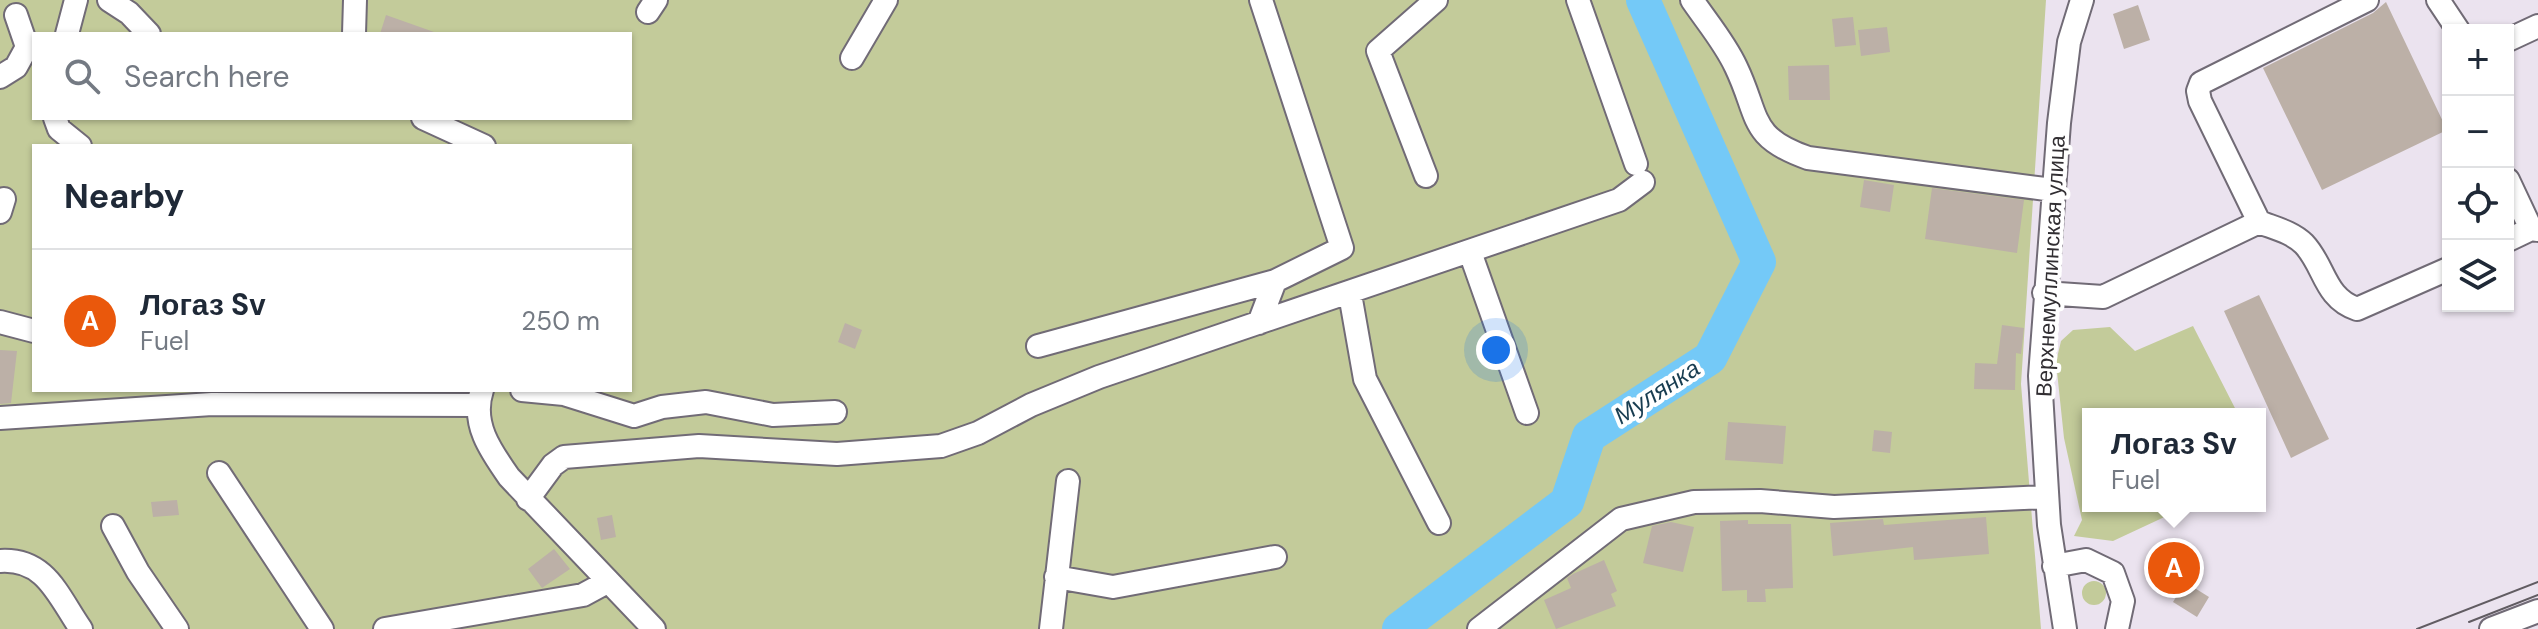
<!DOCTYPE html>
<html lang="en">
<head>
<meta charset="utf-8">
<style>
  :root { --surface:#fff; --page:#f2f2f3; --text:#1f2937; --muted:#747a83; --line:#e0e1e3; --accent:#ea580c }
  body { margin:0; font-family:"DM Sans",sans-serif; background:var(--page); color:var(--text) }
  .controls { position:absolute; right:24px; top:24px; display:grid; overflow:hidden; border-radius:0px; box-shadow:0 2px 6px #0004 }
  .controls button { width:72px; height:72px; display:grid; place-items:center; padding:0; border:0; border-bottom:2px solid var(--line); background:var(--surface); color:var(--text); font:40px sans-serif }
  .you { position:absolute; left:1496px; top:350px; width:28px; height:28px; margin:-20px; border:6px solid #fff; border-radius:50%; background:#1a73e8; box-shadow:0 0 0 12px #1a73e833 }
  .badge { display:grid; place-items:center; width:52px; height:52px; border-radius:50%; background:var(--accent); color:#fff; font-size:26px; font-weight:700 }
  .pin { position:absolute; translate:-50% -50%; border:4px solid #fff; box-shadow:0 2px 8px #0006 }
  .popup { position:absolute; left:2082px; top:408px; width:184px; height:104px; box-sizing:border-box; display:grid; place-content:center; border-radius:0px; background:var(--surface); filter:drop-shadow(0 2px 6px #0005); font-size:26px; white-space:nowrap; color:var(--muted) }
  .popup b { font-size:30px; color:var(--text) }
  .popup::after { content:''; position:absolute; left:50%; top:100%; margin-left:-16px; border:16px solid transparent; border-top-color:var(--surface) }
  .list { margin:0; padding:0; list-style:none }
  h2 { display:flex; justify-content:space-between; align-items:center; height:104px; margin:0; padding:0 32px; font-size:34px }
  h2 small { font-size:26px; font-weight:400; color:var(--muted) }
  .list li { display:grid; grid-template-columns:52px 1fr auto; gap:24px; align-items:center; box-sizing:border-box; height:144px; padding:0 32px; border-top:2px solid var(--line) }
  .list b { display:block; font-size:30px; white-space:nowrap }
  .list p { margin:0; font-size:26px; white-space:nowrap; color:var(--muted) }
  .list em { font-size:26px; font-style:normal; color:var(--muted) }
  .icon { flex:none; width:44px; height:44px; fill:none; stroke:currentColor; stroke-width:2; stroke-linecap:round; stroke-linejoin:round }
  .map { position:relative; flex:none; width:2538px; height:629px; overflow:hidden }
  .search { position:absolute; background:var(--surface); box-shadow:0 2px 6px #0004; left:32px; top:32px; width:600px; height:88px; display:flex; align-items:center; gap:20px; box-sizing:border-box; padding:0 28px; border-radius:0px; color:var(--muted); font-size:30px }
  .panel { position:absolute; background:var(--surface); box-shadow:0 2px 6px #0004; left:32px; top:144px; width:600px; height:248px; border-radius:0px }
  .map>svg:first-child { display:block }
  .green { fill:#c3cb9a; fill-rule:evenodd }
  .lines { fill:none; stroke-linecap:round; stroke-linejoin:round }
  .river { stroke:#74c9f7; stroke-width:34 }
  .building { fill:#bcb0a7 }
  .minor-casing { stroke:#716b76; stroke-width:26 }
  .minor { stroke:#fff; stroke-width:22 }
  .tram { stroke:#615c62; stroke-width:2 }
  .labels { text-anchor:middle; stroke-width:8; stroke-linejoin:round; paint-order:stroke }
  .street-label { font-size:22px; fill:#312e32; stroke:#fff }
  .water-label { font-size:24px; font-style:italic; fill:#183d51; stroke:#fff }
</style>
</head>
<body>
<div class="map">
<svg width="2538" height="629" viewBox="0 0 2538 629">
  <rect width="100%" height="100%" fill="#ebe3ef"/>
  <path class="green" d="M0,0H2046L2021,384L2041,629H0ZM34,34H630V118H34ZM34,146H630V390H34Z
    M2193,326L2238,414H2088V506H2188L2113,541L2074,536L2082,520L2064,438L2056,362L2061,341L2073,330L2110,327L2135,351Z
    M2082 593a12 12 0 1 1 24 0a12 12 0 1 1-24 0Z"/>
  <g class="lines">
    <path class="river" d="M1399,629L1567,502L1589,436L1710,358L1759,262L1643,0"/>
  </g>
  <path class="building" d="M2386,2L2447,130L2322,190L2263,68L2373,13Z
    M2138,5L2150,40L2124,49L2113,14Z
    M386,15L434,32L433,34H380Z
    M1853,17L1856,45L1835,47L1832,19Z
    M1887,27L1890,52L1861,56L1858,30Z
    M1829,65L1830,100H1789L1788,66Z
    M1864,180L1894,185L1890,212L1860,207Z
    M1932,188L2024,200L2017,253L1925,239Z
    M2259,295L2329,439L2291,458L2224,311Z
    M845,323L862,330L855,349L838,342Z
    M2002,325L2024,328L2021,354L2016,353L2015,390L1974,389L1975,363L1997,364Z
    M0,350L17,351L11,403L0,404Z
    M1728,422L1786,426L1783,464L1725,460Z
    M1874,430L1892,432L1890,453L1872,451Z
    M177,500L179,515L153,517L151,502Z
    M612,515L616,537L601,540L597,518Z
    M1986,517L1989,554L1914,560L1913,547L1833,556L1830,523L1883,519L1884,525Z
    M1748,520V524H1791L1793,588L1765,589L1766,602H1747V590L1722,591L1720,521Z
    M1671,522L1694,527L1683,572L1643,563L1652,526Z
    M554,549L570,569L542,588L528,569Z
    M1604,560L1617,591L1611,594L1616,606L1556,629L1544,600L1571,588L1567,578L1573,574Z
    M2185,582L2209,597L2197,617L2173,602Z"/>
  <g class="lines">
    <defs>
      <path id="minor" d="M109,0L129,13L149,34
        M1578,0L1636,164
        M1692,0C1707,22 1725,43 1736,67C1760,117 1748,137 1808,158L2053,190
        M2438,0L2458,30
        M648,12L656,0
        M67,34L76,0
        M354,34L355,0
        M2508,40L2538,26
        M852,58L886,0
        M0,77L16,67L27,47L16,15
        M55,118L59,129L80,146
        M423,118L484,146
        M1426,176L1378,51L1436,0
        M2508,180L2531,229
        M0,212L4,199
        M2259,222C2274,228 2292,232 2304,244C2325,266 2324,298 2357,309L2448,269
        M2508,240L2531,229L2538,230
        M1470,252L1527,413
        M2044,293L2103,297L2259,222L2200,101L2198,91L2201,83L2367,0
        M1350,294L1365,379L1439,523
        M0,322L34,331
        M1259,323L1275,281L1342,248L1261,0
        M1038,346L1275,281
        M482,390C471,423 490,450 509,477L654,629
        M522,390L564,394L634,416L662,407L706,402L773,415L835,412
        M0,418L212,404L477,405
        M219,473L322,629
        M528,499L553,465L564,457L699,446L837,454L941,446L978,433L1031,405L1099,377L1619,200L1643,182
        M113,526L138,572L177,629
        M0,561C46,558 58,596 81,629
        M2054,566L2086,560L2113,573L2123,601L2117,629
        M1056,577L1113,587L1275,557
        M385,629L583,595L607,582
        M1051,629L1068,481
        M1479,629L1621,519L1694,502L1760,501L1834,507L2047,497
        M2065,629L2049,525L2040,376L2059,123L2069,42L2082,0
        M2491,629L2538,611"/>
    </defs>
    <use href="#minor" class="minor-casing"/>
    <use href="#minor" class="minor"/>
    <path class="tram" d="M2469,622L2538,595
      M2417,629L2538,582"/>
  </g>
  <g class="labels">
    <g class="street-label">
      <text transform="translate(2050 266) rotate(-87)" y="8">Верхнемуллинская улица</text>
    </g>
    <g class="water-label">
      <text transform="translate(1657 392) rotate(-33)" y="8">Мулянка</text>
    </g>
  </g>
</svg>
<div class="controls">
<button>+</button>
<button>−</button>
<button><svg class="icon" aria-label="locate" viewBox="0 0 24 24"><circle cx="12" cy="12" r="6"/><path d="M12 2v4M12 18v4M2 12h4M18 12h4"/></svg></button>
<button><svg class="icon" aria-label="layers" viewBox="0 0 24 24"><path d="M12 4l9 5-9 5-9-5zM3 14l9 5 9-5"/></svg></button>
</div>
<div class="you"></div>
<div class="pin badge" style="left:2174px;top:568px">A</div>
<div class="popup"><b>Логаз Sv</b>Fuel</div>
<div class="search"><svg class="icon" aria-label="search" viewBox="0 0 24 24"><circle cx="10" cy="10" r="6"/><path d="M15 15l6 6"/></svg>Search here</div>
<section class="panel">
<h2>Nearby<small></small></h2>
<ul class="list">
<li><span class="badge">A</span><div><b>Логаз Sv</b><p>Fuel</p></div><em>250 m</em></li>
</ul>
</section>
</div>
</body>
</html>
